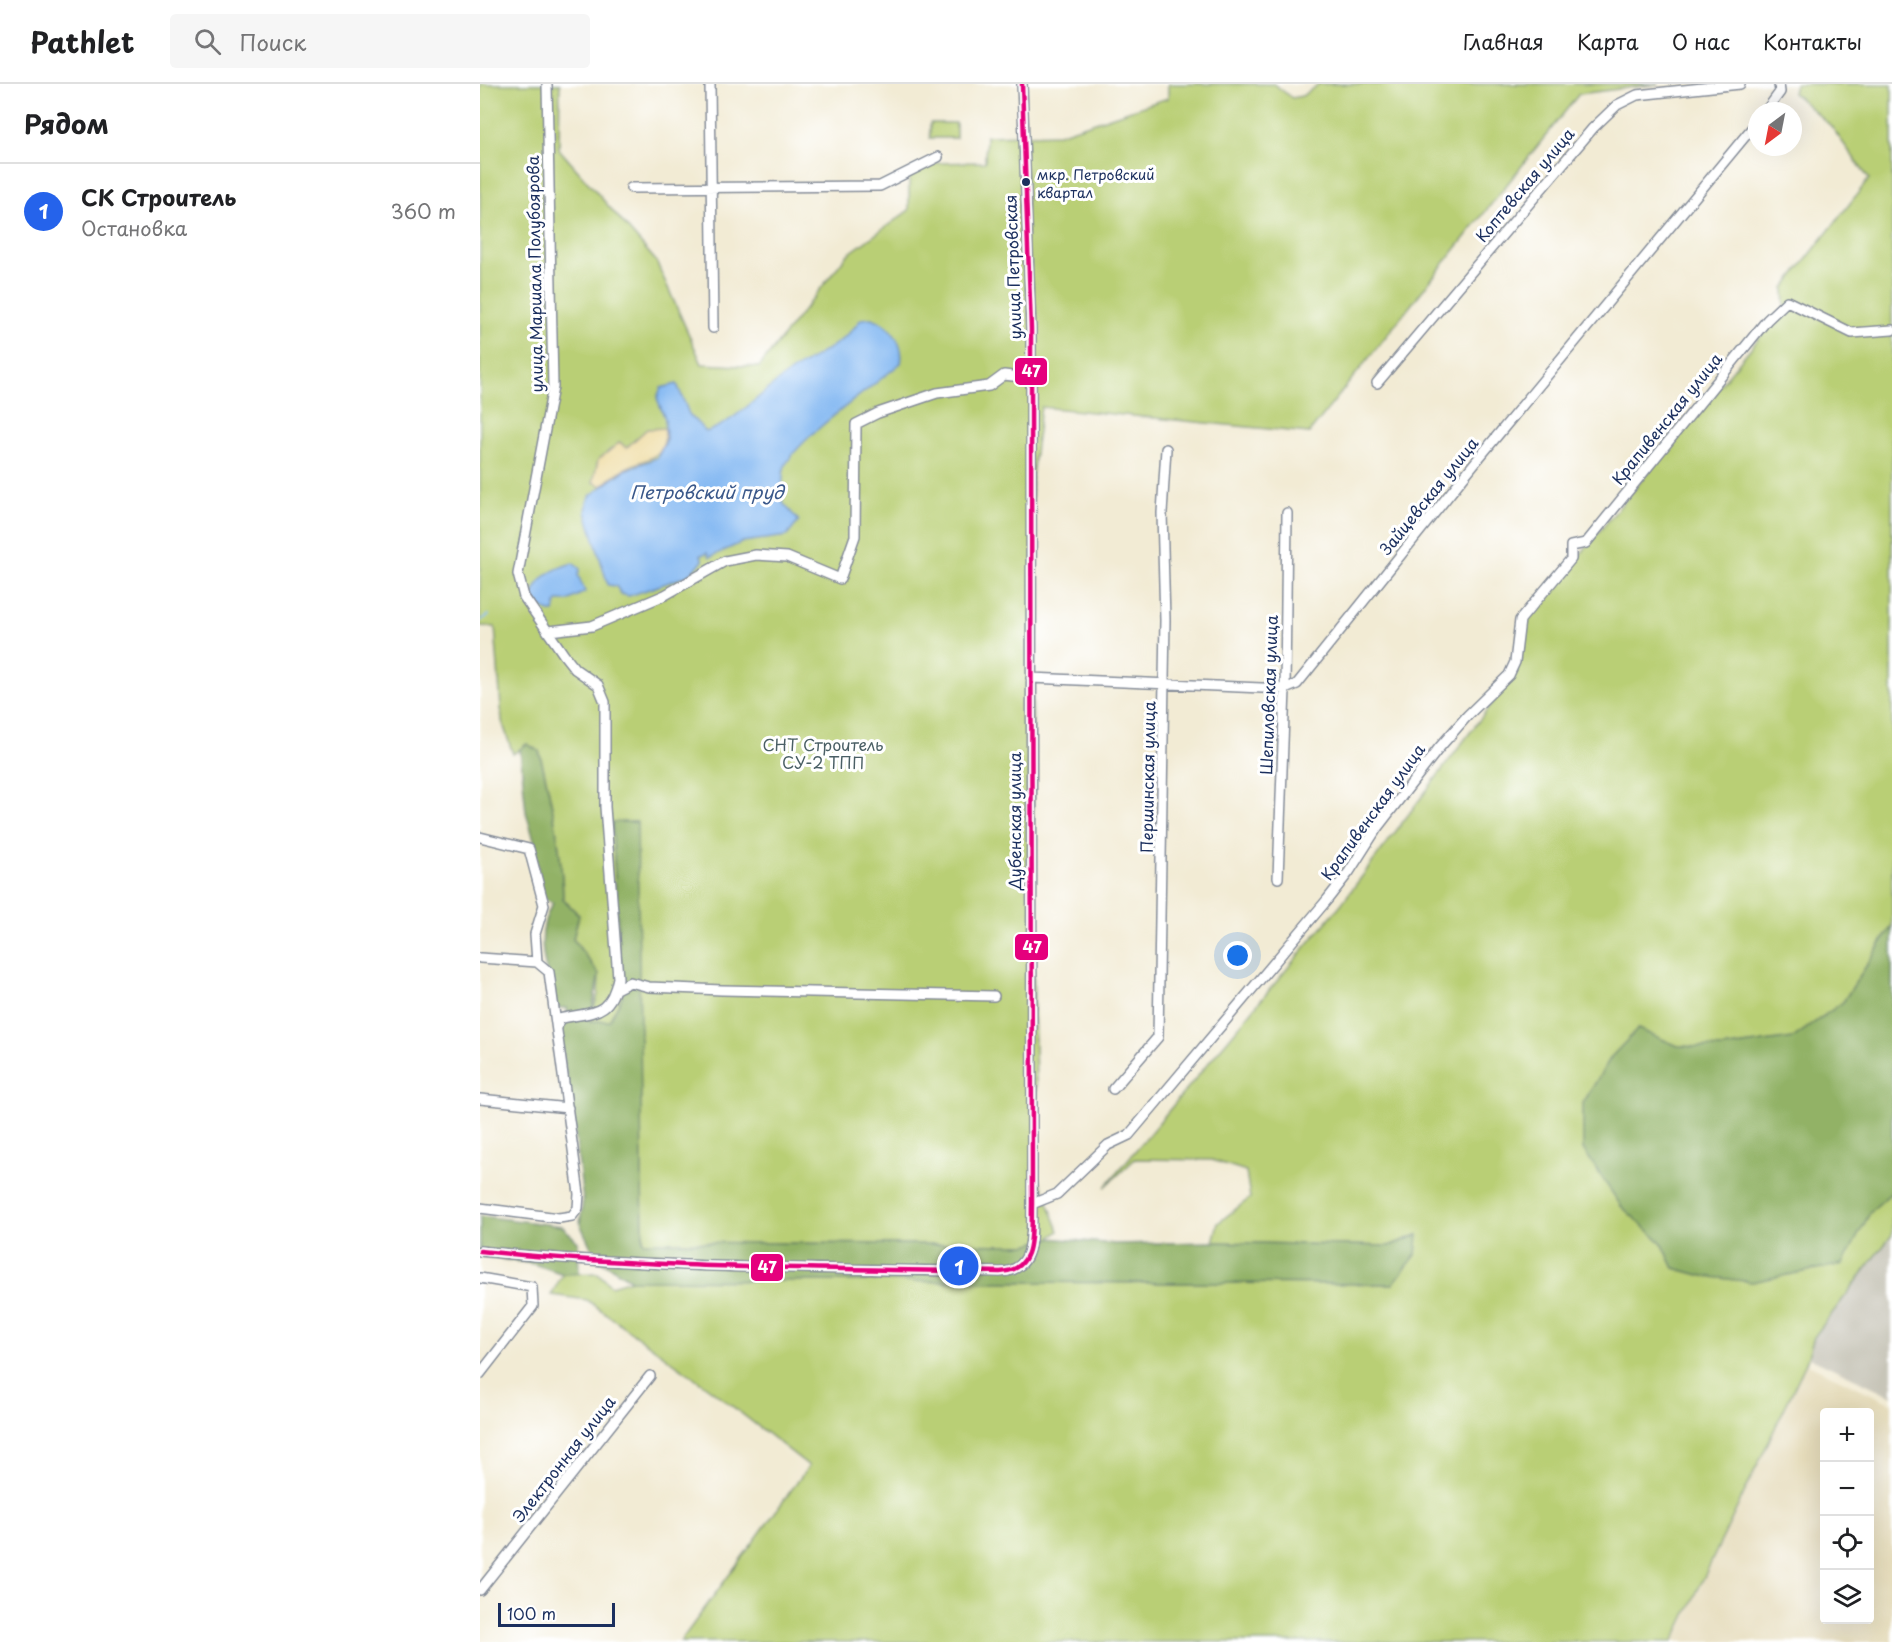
<!DOCTYPE html>
<html lang="ru">
<head>
<meta charset="utf-8">
<style>
  :root { --surface:#fff; --page:#f6f6f6; --text:#202124; --muted:#757577; --line:#e0e0e0; --accent:#2563eb }
  body { margin:0; font-family:"Playpen Sans",sans-serif; background:var(--page); color:var(--text) }
  .controls { position:absolute; right:18px; bottom:18px; display:grid; overflow:hidden; border-radius:6px; box-shadow:0 6px 24px #0002 }
  .controls button { width:54px; height:54px; display:grid; place-items:center; padding:0; border:0; border-bottom:2px solid var(--line); background:var(--surface); color:var(--text); font:30px sans-serif }
  .compass { position:absolute; left:1268px; top:18px; width:54px; height:54px; border-radius:50%; background:var(--surface); box-shadow:0 6px 24px #0002; rotate:212deg }
  .scale { position:absolute; left:18px; bottom:15px; width:117px; box-sizing:border-box; padding-left:6px; border:3px solid #1b2f5e; border-top:0; font-size:16px; line-height:21px; white-space:nowrap; color:#1b2f5e; -webkit-text-stroke:4px #fff; paint-order:stroke }
  .you { position:absolute; left:758px; top:872px; width:21px; height:21px; margin:-15px; border:4px solid #fff; border-radius:50%; background:#1a73e8; box-shadow:0 0 0 9px #1a73e833 }
  .badge { display:grid; place-items:center; width:39px; height:39px; border-radius:50%; background:var(--accent); color:#fff; font-size:20px; font-weight:700 }
  .pin { position:absolute; translate:-50% -50%; border:3px solid #fff; box-shadow:0 2px 6px #0006 }
  .list { margin:0; padding:0; list-style:none }
  h2 { display:flex; justify-content:space-between; align-items:center; height:78px; margin:0; padding:0 24px; font-size:26px }
  h2 small { font-size:20px; font-weight:400; color:var(--muted) }
  .list li { display:grid; grid-template-columns:39px 1fr auto; gap:18px; align-items:center; box-sizing:border-box; height:96px; padding:0 24px; border-top:2px solid var(--line) }
  .list b { display:block; font-size:22px; white-space:nowrap }
  .list p { margin:0; font-size:20px; white-space:nowrap; color:var(--muted) }
  .list em { font-size:20px; font-style:normal; color:var(--muted) }
  .icon { flex:none; width:33px; height:33px; fill:none; stroke:currentColor; stroke-width:2; stroke-linecap:round; stroke-linejoin:round }
  .map { position:relative; flex:none; width:1412px; height:1558px; overflow:hidden }
  header { display:flex; align-items:center; gap:36px; box-sizing:border-box; height:84px; padding:0 30px; background:var(--surface); border-bottom:2px solid var(--line) }
  header strong { font-size:28px }
  nav { display:flex; gap:33px; margin-inline-start:auto; font-size:21px }
  .search { width:420px; height:54px; background:var(--page); display:flex; align-items:center; gap:15px; box-sizing:border-box; padding:0 21px; border-radius:6px; color:var(--muted); font-size:22px }
  main { display:flex }
  aside { flex:1; background:var(--surface) }
  .map>svg:first-child { display:block }
  .built { fill:#e5dbba; fill-rule:evenodd }
  .industrial { fill:#c7c5b8 }
  .green { fill:#b9cf74; stroke:#6a7f69; stroke-width:1.5 }
  .forest { fill:#92b266; stroke:#567062; stroke-width:1.5 }
  .sand { fill:#eeda9e; stroke:#84847e; stroke-width:1.5 }
  .water { fill:#83b8f2; stroke:#4f74a8; stroke-width:1.5 }
  .lines { fill:none; stroke-linecap:round; stroke-linejoin:round }
  .stream { stroke:#83b8f2; stroke-width:2 }
  .minor-casing { stroke:#868d99; stroke-width:12 }
  .minor { stroke:#fff; stroke-width:9 }
  .bus-1-casing { stroke:#fff; stroke-width:9 }
  .bus-1 { stroke:#e5007d; stroke-width:4.5 }
  .bus-dot { fill:#1b2f5e; stroke:#fff; stroke-width:2 }
  .labels { text-anchor:middle; stroke-width:6; stroke-linejoin:round; paint-order:stroke }
  .bus-label { font-size:14px; fill:#1b2f5e; stroke:#fff; text-anchor:start }
  .street-label { font-size:16px; fill:#1b2f5e; stroke:#fff }
  .park-label { font-size:16px; fill:#4a5f65; stroke:#fff }
  .water-label { font-size:18px; font-style:italic; fill:#3a588a; stroke:#fff }
  .line-badge { stroke:#fff; stroke-width:2 }
  .badge-label { font-size:16px; text-anchor:middle; font-weight:bold; fill:#fff }
</style>
</head>
<body>
<header>
<strong>Pathlet</strong>
<div class="search"><svg class="icon" aria-label="search" viewBox="0 0 24 24"><circle cx="10" cy="10" r="6"/><path d="M15 15l6 6"/></svg>Поиск</div>
<nav><a>Главная</a><a>Карта</a><a>О нас</a><a>Контакты</a></nav>
</header>
<main>
<aside>
<h2>Рядом<small></small></h2>
<ul class="list">
<li><span class="badge">1</span><div><b>СК Строитель</b><p>Остановка</p></div><em>360 m</em></li>
</ul>
</aside>
<div class="map">
<svg width="1412" height="1558" viewBox="0 0 1412 1558">
  <rect width="100%" height="100%" fill="#fff"/>
  <filter id="ink" filterUnits="userSpaceOnUse"><feTurbulence type="fractalNoise" baseFrequency=".0167" numOctaves="2"/><feDisplacementMap in="SourceGraphic" scale="12" xChannelSelector="R" yChannelSelector="G"/><feConvolveMatrix kernelMatrix="1 2 1 2 8 2 1 2 1" color-interpolation-filters="sRGB"/></filter>
  <filter id="wash" filterUnits="userSpaceOnUse"><feTurbulence type="fractalNoise" baseFrequency=".008" numOctaves="4" result="noise"/><feDisplacementMap in="SourceGraphic" scale="24" xChannelSelector="R" yChannelSelector="G"/><feGaussianBlur stdDeviation="1.35" result="paint"/><feColorMatrix in="noise" values="0 0 0 0 0 0 0 0 0 0 0 0 0 0 0 0 0 1.4 0 .05"/><feComposite in="paint" operator="in"/></filter>
  <g filter="url(#wash)">
    <rect width="100%" height="100%" fill="#f2ebd4"/>
    <path class="built" d="M1326,1279L1412,1320V1558H1193ZM1344,1328H1390V1536H1344Z"/>
    <path class="industrial" d="M1412,1151V1312L1327,1272L1334,1252Z"/>
    <path class="green" d="M0,0H80L79,65L176,177L222,280L279,283L367,171L429,126V93L456,79L505,78L506,52L579,50L688,14V0H794L812,14L822,12L839,0H1178L1099,10L829,349L561,323L552,392L553,868L558,1092L579,1147L570,1154L546,1161L163,1158L156,738L132,739L142,913L129,937H110L118,910L119,890L93,855L99,831L83,815C82,764 72,717 59,667L47,660L33,670L22,637L15,543L0,542Z
      M1315,0H1412V842L1363,918L1313,954L1242,964L1198,962L1157,945L1141,1122L1182,1159L1194,1184L1223,1192L1362,1180L1391,1127L1412,1108V1151L1334,1253L1326,1279L1193,1558H200L329,1382L234,1308L107,1216L71,1211L83,1190L118,1189L131,1202L151,1196L913,1200L937,1151L909,1162L733,1158L738,1139L770,1114L766,1087L732,1076L655,1075L625,1103L862,819L1037,586L1039,548L1043,540L1288,243L1305,228L1304,204L1389,95L1351,42L1313,9Z
      M450,39H476V54H450Z"/>
    <path class="forest" d="M47,660L59,667C72,716 82,764 83,815L99,831L93,855L119,890L110,937H129L142,913L132,738H157L163,1158L546,1161L570,1154L635,1160L733,1158L909,1162L938,1151L936,1171L913,1200L151,1196L116,1174L100,1140L103,1116L95,1048L79,945L88,935L87,924H76C67,890 52,851 73,819L62,813L54,756L46,728L40,665Z
      M1412,842V1108L1391,1127L1363,1180L1272,1198L1223,1192L1194,1184L1182,1159L1141,1122L1103,1065V1019L1131,973L1158,945L1198,962L1242,964L1313,954L1363,918Z
      M0,1132L82,1142L98,1158L99,1189L83,1190L54,1180L0,1172Z"/>
    <path class="sand" d="M185,344C187,380 163,372 141,387C134,391 128,397 122,402L113,398L118,376L140,358L146,364L167,345Z"/>
    <path class="water" d="M392,234C410,240 425,260 421,279C393,303 320,352 305,382C301,391 303,409 303,419L319,437L307,452L263,458L230,473L227,469L221,471L223,477L207,492L149,512L141,510L136,502L128,501L106,428L107,418L111,411L145,386L177,374L186,357L185,335L177,314L181,304L197,300L209,330L226,348C255,338 281,309 306,291C332,272 362,263 381,235Z
      M93,479L100,485L98,491L105,508L88,517H77L74,528H69L54,518L53,510C61,491 73,485 93,479Z"/>
    <g class="lines">
      <path class="stream" d="M0,537L9,531"/>
    </g>
  </g>
  <g filter="url(#ink)">
    <g class="lines">
      <defs>
        <path id="minor" d="M67,0L73,303L38,490L44,513L84,571L95,585L118,601L125,618V723L138,894C130,934 111,927 79,935L77,944
          M230,0L233,244
          M1286,27L1300,8L1299,0
          M151,104L400,102L458,73
          M897,299L1113,44L1137,21L1157,11L1260,0
          M69,547L112,542L185,511L245,477L276,471L307,473L360,495L375,452L376,340L398,329L457,309L509,302L524,291L550,294
          M551,594L805,605L817,600L993,381L1277,38
          M0,753L49,765L64,821L55,850L57,878L69,888L99,1110L98,1124L92,1132L79,1134L0,1124
          M798,794L805,605L807,429
          M0,874L57,878
          M136,905L150,898L169,903L242,906L514,912
          M633,1005L678,953L685,536L682,429L686,365
          M0,1015L88,1024
          M552,1120L577,1110L628,1061L649,1051L847,816L869,788L897,744L959,664L988,631L1029,591L1035,578L1040,536L1091,475V462L1106,459L1287,236L1307,217L1372,249L1412,246
          M0,1167C173,1185 346,1184 520,1188C557,1187 551,1148 552,1120L551,245L542,0
          M0,1194L52,1203L53,1222L0,1290
          M0,1506L170,1292"/>
      </defs>
      <use href="#minor" class="minor-casing"/>
      <use href="#minor" class="minor"/>
      <defs>
        <path id="bus-1" d="M0,1167C173,1185 346,1184 520,1188C557,1187 551,1148 552,1120L551,245L542,0"/>
      </defs>
      <use href="#bus-1" class="bus-1-casing"/>
      <use href="#bus-1" class="bus-1"/>
    </g>
  </g>
  <circle class="bus-dot" cx="546" cy="98" r="5"/>
  <g class="labels">
    <g class="bus-label">
      <text x="557" y="96">мкр. Петровский<tspan x="557" dy="18">квартал</tspan></text>
    </g>
    <g class="street-label">
      <text transform="translate(1045 101) rotate(-50)" y="6">Коптевская улица</text>
      <text transform="translate(533 183) rotate(-92)" y="6">улица Петровская</text>
      <text transform="translate(55 190) rotate(-91)" y="6">улица Маршала Полубоярова</text>
      <text transform="translate(1187 335) rotate(-51)" y="6">Крапивенская улица</text>
      <text transform="translate(949 412) rotate(-51)" y="6">Зайцевская улица</text>
      <text transform="translate(789 611) rotate(-88)" y="6">Шепиловская улица</text>
      <text transform="translate(668 693) rotate(-89)" y="6">Першинская улица</text>
      <text transform="translate(893 728) rotate(-54)" y="6">Крапивенская улица</text>
      <text transform="translate(535 737) rotate(-90)" y="6">Дубенская улица</text>
      <text transform="translate(84 1375) rotate(-52)" y="6">Электронная улица</text>
    </g>
    <g class="park-label">
      <text x="343" y="667">СНТ Строитель<tspan x="343" dy="18">СУ-2 ТПП</tspan></text>
    </g>
    <g class="water-label">
      <text x="227" y="415">Петровский пруд</text>
    </g>
  </g>
  <g class="line-badge">
    <rect x="534" y="273" width="34" height="29" rx="6" fill="#e5007d"/>
    <rect x="534" y="849" width="35" height="28" rx="6" fill="#e5007d"/>
    <rect x="270" y="1169" width="34" height="29" rx="6" fill="#e5007d"/>
  </g>
  <g class="badge-label">
    <text x="551" y="293">47</text>
    <text x="552" y="869">47</text>
    <text x="287" y="1189">47</text>
  </g>
</svg>
<div class="controls">
<button>+</button>
<button>−</button>
<button><svg class="icon" aria-label="locate" viewBox="0 0 24 24"><circle cx="12" cy="12" r="6"/><path d="M12 2v4M12 18v4M2 12h4M18 12h4"/></svg></button>
<button><svg class="icon" aria-label="layers" viewBox="0 0 24 24"><path d="M12 4l9 5-9 5-9-5zM3 14l9 5 9-5"/></svg></button>
</div>
<svg class="compass" viewBox="-18 -18 36 36"><path d="M0-13l5 13h-10z" fill="#e53935"/><path d="M0 13l5-13h-10z" fill="#757577"/></svg>
<div class="scale">100 m</div>
<div class="you"></div>
<div class="pin badge" style="left:479px;top:1182px">1</div>
</div>
</main>
</body>
</html>
